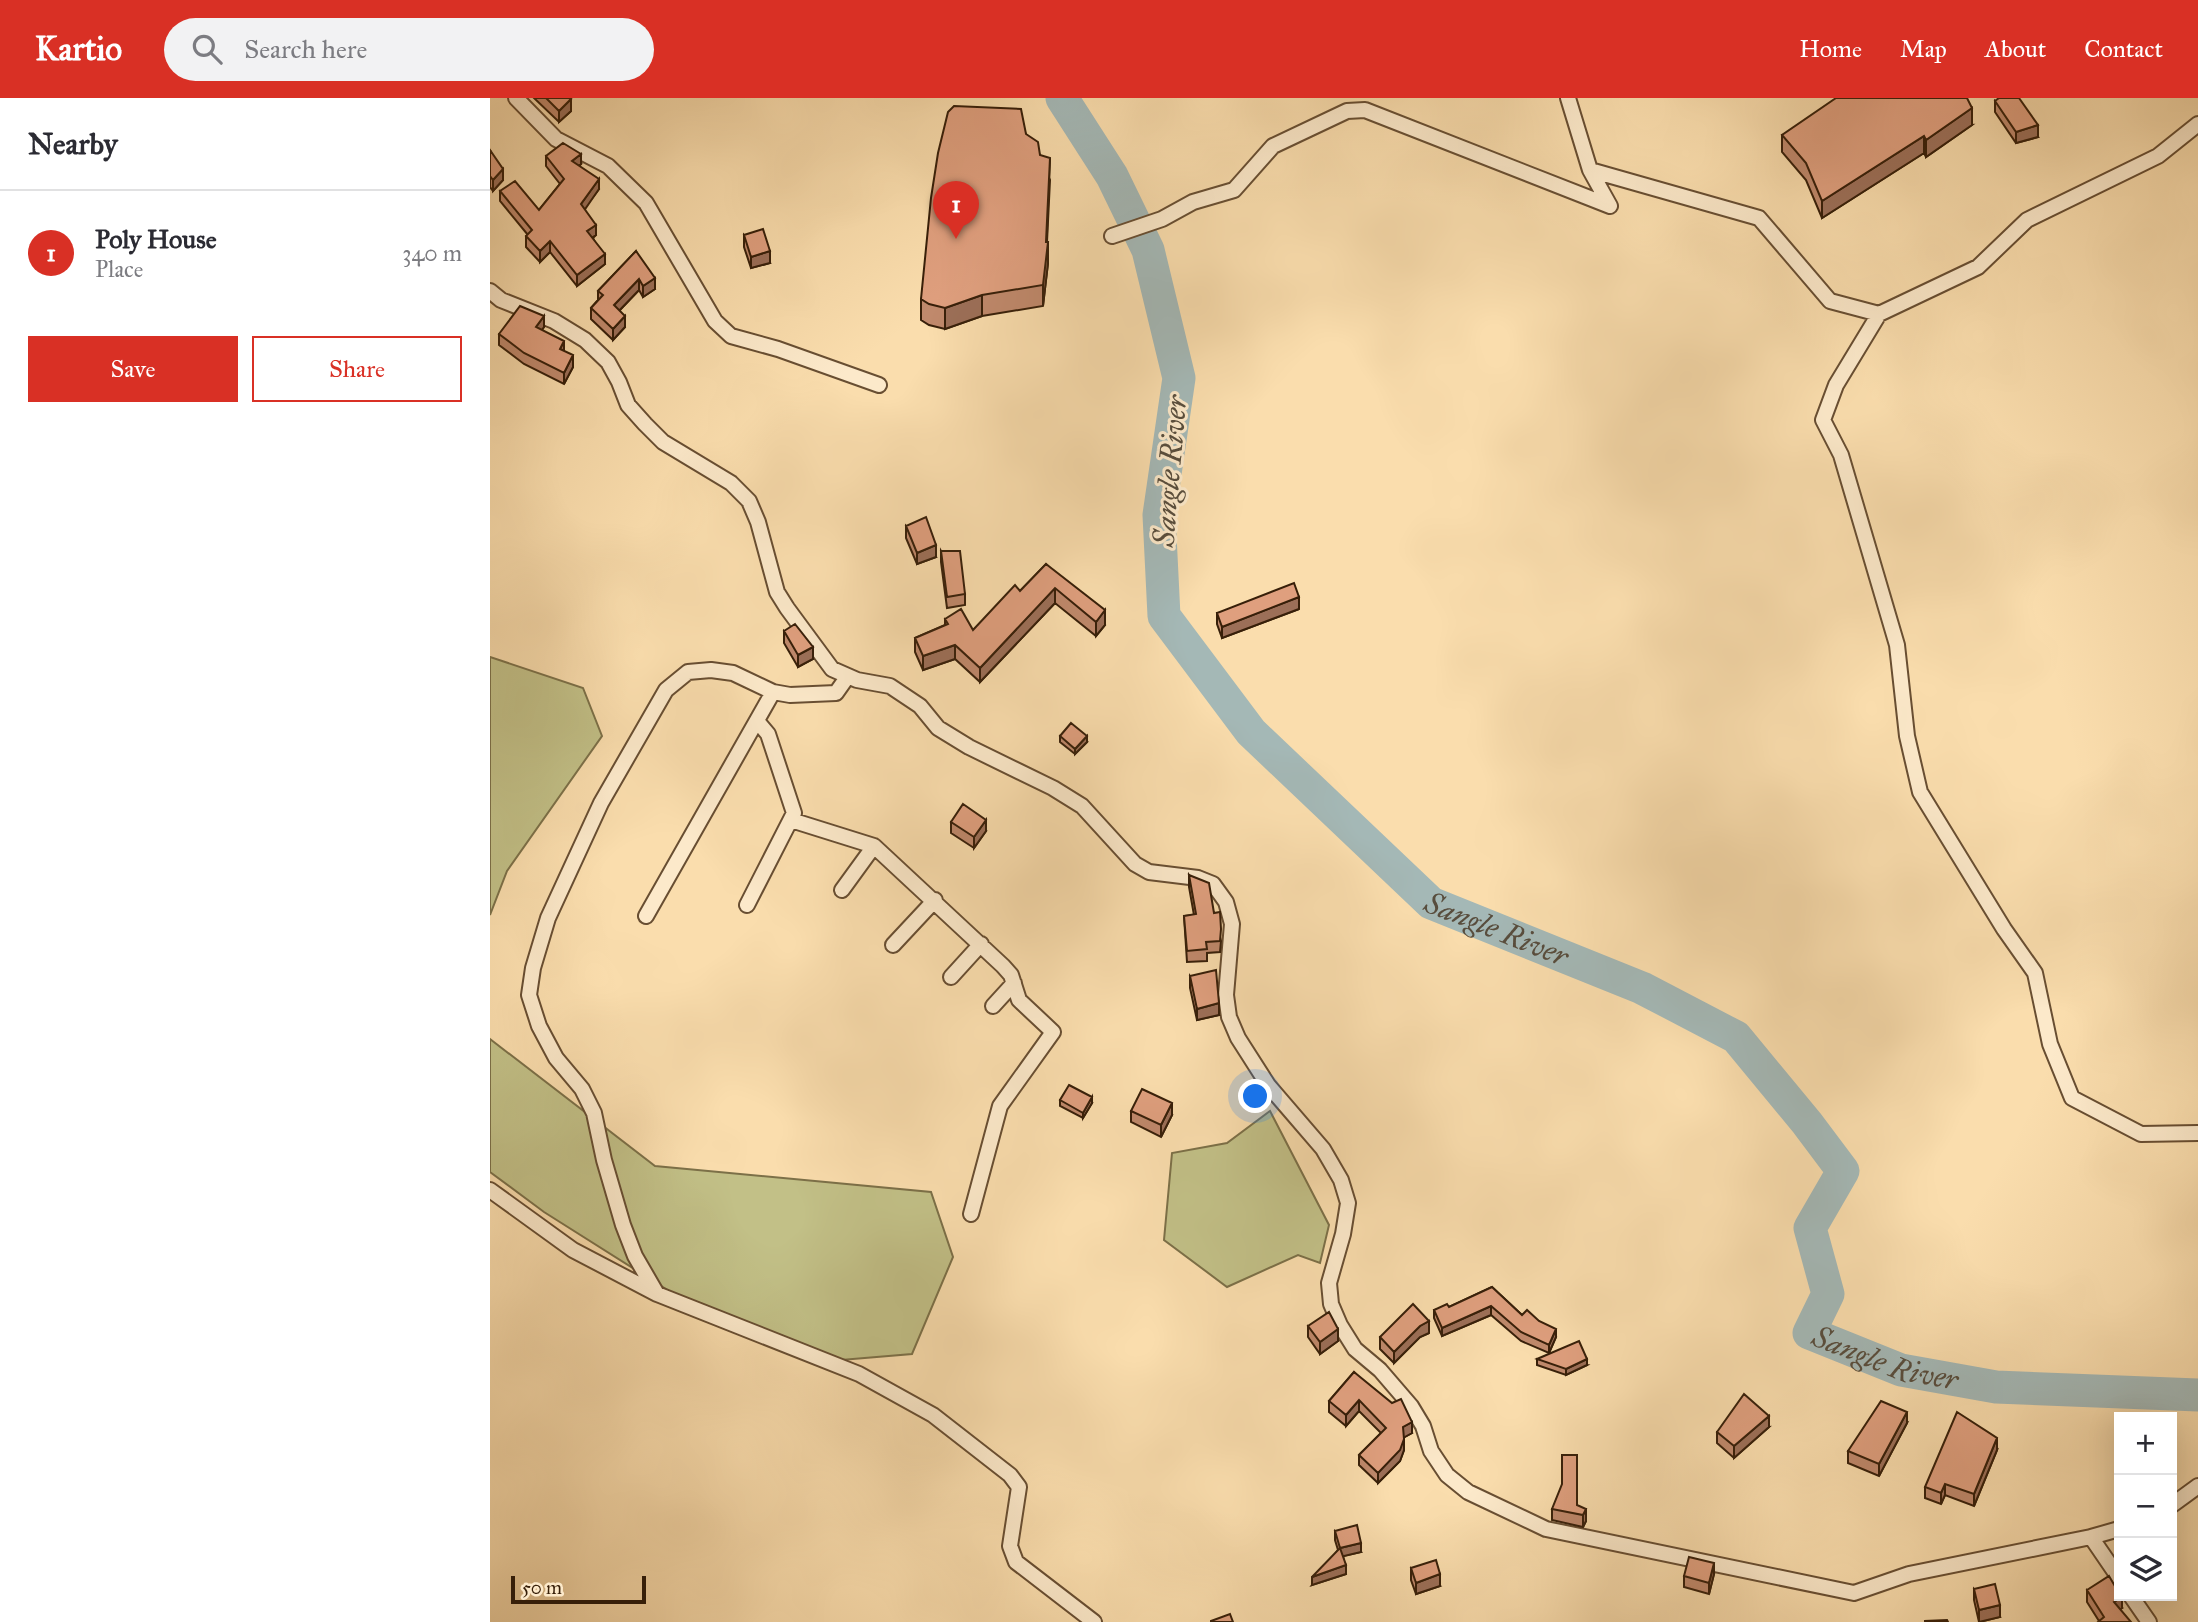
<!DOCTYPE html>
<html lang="en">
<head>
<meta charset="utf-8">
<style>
  :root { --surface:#fff; --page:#f2f2f3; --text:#2b2b33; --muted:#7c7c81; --line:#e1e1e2; --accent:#d93025 }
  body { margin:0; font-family:"IM FELL Great Primer",serif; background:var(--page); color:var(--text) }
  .controls { position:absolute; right:21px; bottom:21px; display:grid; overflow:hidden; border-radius:0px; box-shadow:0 7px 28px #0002 }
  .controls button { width:63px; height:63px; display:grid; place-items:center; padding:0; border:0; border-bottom:2px solid var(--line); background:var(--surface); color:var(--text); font:35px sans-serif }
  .scale { position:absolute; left:21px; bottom:18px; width:135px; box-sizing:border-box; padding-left:7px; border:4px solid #371f09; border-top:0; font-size:19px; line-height:24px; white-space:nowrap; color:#371f09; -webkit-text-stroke:5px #fce9ca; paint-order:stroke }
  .you { position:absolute; left:766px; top:999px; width:24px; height:24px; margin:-18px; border:5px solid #fff; border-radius:50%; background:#1a73e8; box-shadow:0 0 0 10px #1a73e833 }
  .badge { display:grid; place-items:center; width:46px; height:46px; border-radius:50%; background:var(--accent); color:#fff; font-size:23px; font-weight:700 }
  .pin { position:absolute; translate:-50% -58px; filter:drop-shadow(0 2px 4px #0008) }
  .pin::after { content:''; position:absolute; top:37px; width:24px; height:21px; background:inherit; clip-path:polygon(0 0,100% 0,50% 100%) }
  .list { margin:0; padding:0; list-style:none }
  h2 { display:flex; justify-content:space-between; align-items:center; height:91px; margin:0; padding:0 28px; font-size:30px }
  h2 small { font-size:23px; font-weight:400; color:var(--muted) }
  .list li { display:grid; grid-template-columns:46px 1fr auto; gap:21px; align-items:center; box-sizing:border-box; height:126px; padding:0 28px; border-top:2px solid var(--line) }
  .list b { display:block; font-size:26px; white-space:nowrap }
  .list p { margin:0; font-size:23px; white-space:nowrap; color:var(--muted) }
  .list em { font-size:23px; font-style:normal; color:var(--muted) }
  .actions { display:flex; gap:14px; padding:21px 28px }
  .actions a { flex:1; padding:16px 0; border:2px solid var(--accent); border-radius:0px; text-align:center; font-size:24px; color:var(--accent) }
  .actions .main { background:var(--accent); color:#fff }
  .icon { flex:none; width:38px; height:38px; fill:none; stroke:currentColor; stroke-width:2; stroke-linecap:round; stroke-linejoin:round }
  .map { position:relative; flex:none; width:1708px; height:1524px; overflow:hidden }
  header { display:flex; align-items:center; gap:42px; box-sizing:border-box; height:98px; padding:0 35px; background:var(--accent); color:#fff }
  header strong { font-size:33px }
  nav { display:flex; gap:38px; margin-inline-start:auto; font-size:24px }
  .search { width:490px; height:63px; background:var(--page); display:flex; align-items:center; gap:18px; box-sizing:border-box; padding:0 24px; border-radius:38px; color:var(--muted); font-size:26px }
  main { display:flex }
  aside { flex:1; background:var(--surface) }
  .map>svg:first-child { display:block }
  .green { fill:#c2c087; stroke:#7c7048; stroke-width:2 }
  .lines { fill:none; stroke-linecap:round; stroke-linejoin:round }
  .river { stroke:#a4b8b6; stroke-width:33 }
  .minor-casing { stroke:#684e32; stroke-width:18 }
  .minor { stroke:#fce9ca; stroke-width:14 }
  .wall { fill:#c0896c; stroke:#371f09; stroke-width:2 }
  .shaded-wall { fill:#9c6f58; stroke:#371f09; stroke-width:2 }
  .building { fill:#df9f7e; stroke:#371f09; stroke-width:2 }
  .labels { text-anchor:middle; stroke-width:6; stroke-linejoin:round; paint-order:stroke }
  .water-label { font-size:30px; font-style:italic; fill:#584d3d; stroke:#fce9ca }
</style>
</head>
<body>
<header>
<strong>Kartio</strong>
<div class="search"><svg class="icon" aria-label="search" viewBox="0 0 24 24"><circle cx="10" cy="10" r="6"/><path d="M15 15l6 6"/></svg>Search here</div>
<nav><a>Home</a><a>Map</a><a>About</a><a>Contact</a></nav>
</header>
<main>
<aside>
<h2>Nearby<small></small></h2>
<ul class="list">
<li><span class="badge">1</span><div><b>Poly House</b><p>Place</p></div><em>340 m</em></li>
</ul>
<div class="actions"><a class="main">Save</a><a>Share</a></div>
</aside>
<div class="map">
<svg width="1708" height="1524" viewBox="0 0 1708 1524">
  <rect width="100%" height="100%" fill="#faddad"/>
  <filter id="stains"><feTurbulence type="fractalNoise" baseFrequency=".00286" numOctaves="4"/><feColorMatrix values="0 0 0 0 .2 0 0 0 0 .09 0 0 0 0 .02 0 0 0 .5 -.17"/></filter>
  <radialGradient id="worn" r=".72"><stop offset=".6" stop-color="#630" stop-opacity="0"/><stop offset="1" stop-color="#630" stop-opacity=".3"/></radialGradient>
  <path class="green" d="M0,559L93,590L112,638L17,773L0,817Z
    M0,941L165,1068L441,1094L463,1159L422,1256L351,1262L206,1210L54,1114L0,1074Z
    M780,1013L839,1127L830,1165L808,1157L737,1189L674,1142L682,1055L737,1045Z"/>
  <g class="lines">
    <path class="river" id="s1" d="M572,0L622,78L658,152L689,280L669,417L674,518L761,634L941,805L1152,890L1246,939L1317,1025L1353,1073L1320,1130L1338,1196L1319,1235L1411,1272L1506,1289L1708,1297"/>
    <defs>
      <path id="minor" d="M26,0L66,41L118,68L156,105L225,223L241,238L288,251L389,287
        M1078,0L1100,72
        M622,138L672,121L703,104L744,92L783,48L857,13L875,12L1120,108L1100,72L1269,120L1340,203L1389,216L1488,169L1537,122L1668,58L1708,26
        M0,193L11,202L64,223L95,242L118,264L129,284L138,307L155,326L173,344L241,385L259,403L268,424L287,494L297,510L342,571L367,582L400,588L430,608L448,630L479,649L563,690L592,708L645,766L659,774L708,780L723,786L736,804L742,826L736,897L739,919L748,940L778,987L833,1051L851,1082L858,1105L853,1136L839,1185L841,1206L850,1227L865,1251L890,1272L921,1308L933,1328L941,1353L957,1377L978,1394L1056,1431L1364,1495L1419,1476L1601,1439L1629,1480
        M1389,216L1346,287L1333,322L1351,357L1407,547L1417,638L1430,694L1514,831L1545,875L1560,946L1582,1000L1651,1036L1708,1035
        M301,722L384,748L352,792
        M384,748L513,868L521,877L529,902L563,934L510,1008L481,1116
        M257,807L304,715L278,636L267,623
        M156,818L283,594
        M403,847L445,802
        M461,879L491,846
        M503,908L524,885
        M0,1092L83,1152L167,1196L369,1276L443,1317L520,1377L529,1389L520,1448L526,1464L604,1524
        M167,1196L145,1158L133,1127L114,1062L104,1015L92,991L66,960L49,928L39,897L43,870L58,820L111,705L176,592L198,574L221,572L243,575L283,594L300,597L346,595L358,578
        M1682,1407L1708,1388
        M1601,1439L1629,1431
        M1641,1498L1659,1524"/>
    </defs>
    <use href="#minor" class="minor-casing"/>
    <use href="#minor" class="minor"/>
  </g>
  <path class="wall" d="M44,0H79L81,13L69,24Z
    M1505,3L1548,39L1526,45L1505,14Z
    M1482,27L1436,59L1434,55L1332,120L1316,82L1292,54V37Z
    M536,36L550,57L560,82L557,144L558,165L553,208L492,218L455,231L439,227L431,222V201Z
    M0,52L13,82L3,93L0,89Z
    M56,58L91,66L89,68L109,91L94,111L106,137L103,140L115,166L87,188L60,154L50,164L36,149V138L38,137L10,103V93L49,112L70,86L56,68Z
    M254,137L280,165L261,170L254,149Z
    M146,153L165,191L153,199L149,192L129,213L135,229L123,242L101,221V210L108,202V193Z
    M54,229L52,232L74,253L83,269L74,286L34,266L9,247V236Z
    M416,428L446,459L427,466L416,440Z
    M451,453L475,496V507L457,510L451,464Z
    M556,466L615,527L606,538L565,505L490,584L465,561L433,572L425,554V540L455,527V521L483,532L530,493Z
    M809,511L732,540L727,526V515Z
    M294,533L323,561L308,569L294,545Z
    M570,638L597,644L585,656L570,644Z
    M461,724L496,733L484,750L461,735Z
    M699,777L724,815L731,843L730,854L717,855V863L697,864L694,818L704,817L699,789Z
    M700,878L729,917L707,922L700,890Z
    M570,1002L602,1005L593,1020L570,1008Z
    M641,1013L682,1017L671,1039L641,1024Z
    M1002,1189L1032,1217L1066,1239L1059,1255L1031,1243L1001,1217L952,1238L944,1220V1212L959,1209Z
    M818,1228L848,1243L830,1256L818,1239Z
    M939,1235L930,1239L904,1265L890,1251V1239Z
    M1047,1261L1097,1267L1076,1277L1047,1267Z
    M864,1274L922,1335L914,1339V1352L910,1363L888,1385L869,1367V1357L891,1335L869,1313L856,1328L839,1314V1303Z
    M1417,1325L1389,1378L1358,1365V1353Z
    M1279,1329L1244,1360L1227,1345V1334Z
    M1507,1352L1484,1408L1455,1397L1451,1406L1435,1400V1389Z
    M1062,1411H1096V1423L1093,1429L1062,1422Z
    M845,1433L871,1454L853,1458L856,1476L822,1487L848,1452L845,1442Z
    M921,1470L950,1488L926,1496L921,1482Z
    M1224,1476L1219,1496L1194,1489V1478Z
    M1484,1491L1510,1519L1489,1524L1484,1502Z
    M1597,1492L1632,1510L1609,1523L1597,1504Z"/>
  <path class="shaded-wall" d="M81,1V13L69,24V13Z
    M1482,10V27L1436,59V42Z
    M1548,27V39L1526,45V34Z
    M1434,38V55L1332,120V103Z
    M91,56V66L82,73V63Z
    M560,60L556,161L558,144V165L553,208V187Z
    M13,71V82L3,93V82Z
    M109,81V91L91,117V106Z
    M106,127V137L97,143V133Z
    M60,143V154L50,164V153Z
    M280,153V165L261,170V159Z
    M115,156V166L87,188V177Z
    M165,180V191L153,199V188Z
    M149,181V192L124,218V207Z
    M492,197V218L455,231V210Z
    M54,218V229L46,240V229Z
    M135,218V229L123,242V231Z
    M74,243V254L70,251Z
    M83,257V269L74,286V275Z
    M446,447V459L427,466V455Z
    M565,490V505L490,584V570Z
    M809,499V511L732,540V529Z
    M615,512V527L606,538V524Z
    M465,547V561L433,572V558Z
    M323,549V561L308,569V557Z
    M597,638V644L585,656V651Z
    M496,722V733L484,750V739Z
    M729,905V917L707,922V911Z
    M602,999V1005L593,1020V1015Z
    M682,1005V1017L671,1039V1027Z
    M1001,1208V1217L952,1238V1230Z
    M939,1223V1235L930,1239L904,1265V1254L930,1228Z
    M848,1231V1243L830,1256V1244Z
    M1066,1231V1239L1059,1255V1247Z
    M1097,1261V1267L1076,1277V1271Z
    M869,1302V1313L856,1328V1317Z
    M1417,1314V1325L1389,1378V1366Z
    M1279,1318V1329L1244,1360V1348Z
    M922,1324V1335L913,1340V1329Z
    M1507,1340V1352L1484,1408V1396Z
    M914,1341V1352L910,1363L888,1385V1375Z
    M1455,1386V1397L1451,1406V1395Z
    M1096,1411V1423L1093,1429V1417Z
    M871,1445V1454L850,1459V1450Z
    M1224,1465V1476L1219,1496V1485Z
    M856,1467V1476L822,1487V1479Z
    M950,1476V1488L926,1496V1485Z
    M1632,1499V1510L1624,1515V1504Z
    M1510,1507V1519L1489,1524V1512Z"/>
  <path class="building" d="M56,0H79L81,1L69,13Z
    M1346,0H1477L1482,10L1436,42L1434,38L1332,103L1316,65L1292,37Z
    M1509,0H1529L1548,27L1526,34L1505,3Z
    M464,8L531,11L536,36L548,44L550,57L560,60L556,144H558L553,187L492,197L455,210L439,206L431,201L441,100L448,55L458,14Z
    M73,45L91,56L82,63L109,81L91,106L106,127L97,133L115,156L87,177L60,143L50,153L36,138L42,132L10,93L25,83L49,112L74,81L56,58Z
    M0,52L13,71L3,82L0,78Z
    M273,131L280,153L261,159L254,137Z
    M146,153L165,180L153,188L149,181L124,207L135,218L123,231L101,210L113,197L108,193Z
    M30,208L54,218L46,229L74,243L70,251L83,257L74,275L34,255L9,236Z
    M436,419L446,447L427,455L416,428Z
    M451,453H470L475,496L457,499Z
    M556,466L615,512L606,524L565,490L490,570L465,547L433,558L425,540L458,526L455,521L471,511L483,532L525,487L530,493Z
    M804,485L809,499L732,529L727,515Z
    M305,526L323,549L308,557L294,533Z
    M581,625L597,638L585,651L570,638Z
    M473,706L496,722L484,739L461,724Z
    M699,777L719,785L724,815L730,814L731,831L730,843L716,844L717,851L697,853L694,818L706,816Z
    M726,872L729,905L707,911L700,878Z
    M579,987L602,999L593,1015L570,1002Z
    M652,991L682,1005L671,1027L641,1013Z
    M1002,1189L1032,1217L1037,1212L1049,1223L1066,1231L1059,1247L1031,1234L1001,1208L952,1230L944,1212L957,1206L959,1209Z
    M923,1206L939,1223L930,1228L904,1254L890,1239Z
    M839,1214L848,1231L830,1244L818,1228Z
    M1089,1243L1097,1261L1076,1271L1047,1261Z
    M864,1274L902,1305L911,1301L922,1324L913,1329L914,1341L910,1352L888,1375L869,1357L896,1330L869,1302L856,1317L839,1303Z
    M1254,1296L1279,1318L1244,1348L1227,1334Z
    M1391,1303L1417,1314L1389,1366L1358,1353Z
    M1467,1314L1507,1340L1484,1396L1455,1386L1451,1395L1435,1389Z
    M1072,1357H1087V1407L1096,1411L1093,1417L1062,1411L1072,1386Z
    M867,1427L871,1445L850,1450L856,1467L822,1479L850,1450L845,1433Z
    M1199,1459L1224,1465L1219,1485L1194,1478Z
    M946,1462L950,1476L926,1485L921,1470Z
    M1619,1478L1629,1495V1498L1632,1499L1624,1504L1641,1524H1608L1614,1519L1597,1492Z
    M1505,1486L1510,1507L1489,1512L1484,1491Z
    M740,1516L743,1524H721V1523Z
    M1457,1522L1458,1524H1435V1523Z"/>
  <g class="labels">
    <g class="water-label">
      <text transform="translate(680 373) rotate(-85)" y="10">Sangle River</text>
      <text dy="10" stroke="none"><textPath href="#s1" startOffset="1010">Sangle River</textPath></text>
      <text dy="10" stroke="none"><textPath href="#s1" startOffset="1703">Sangle River</textPath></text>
    </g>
  </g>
  <rect width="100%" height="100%" filter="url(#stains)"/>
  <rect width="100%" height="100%" fill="url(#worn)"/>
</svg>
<div class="controls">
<button>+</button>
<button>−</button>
<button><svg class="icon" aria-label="layers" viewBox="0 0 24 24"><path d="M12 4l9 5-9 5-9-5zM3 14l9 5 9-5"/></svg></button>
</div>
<div class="scale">50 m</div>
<div class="you"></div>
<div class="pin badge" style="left:466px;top:141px">1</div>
</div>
</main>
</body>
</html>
